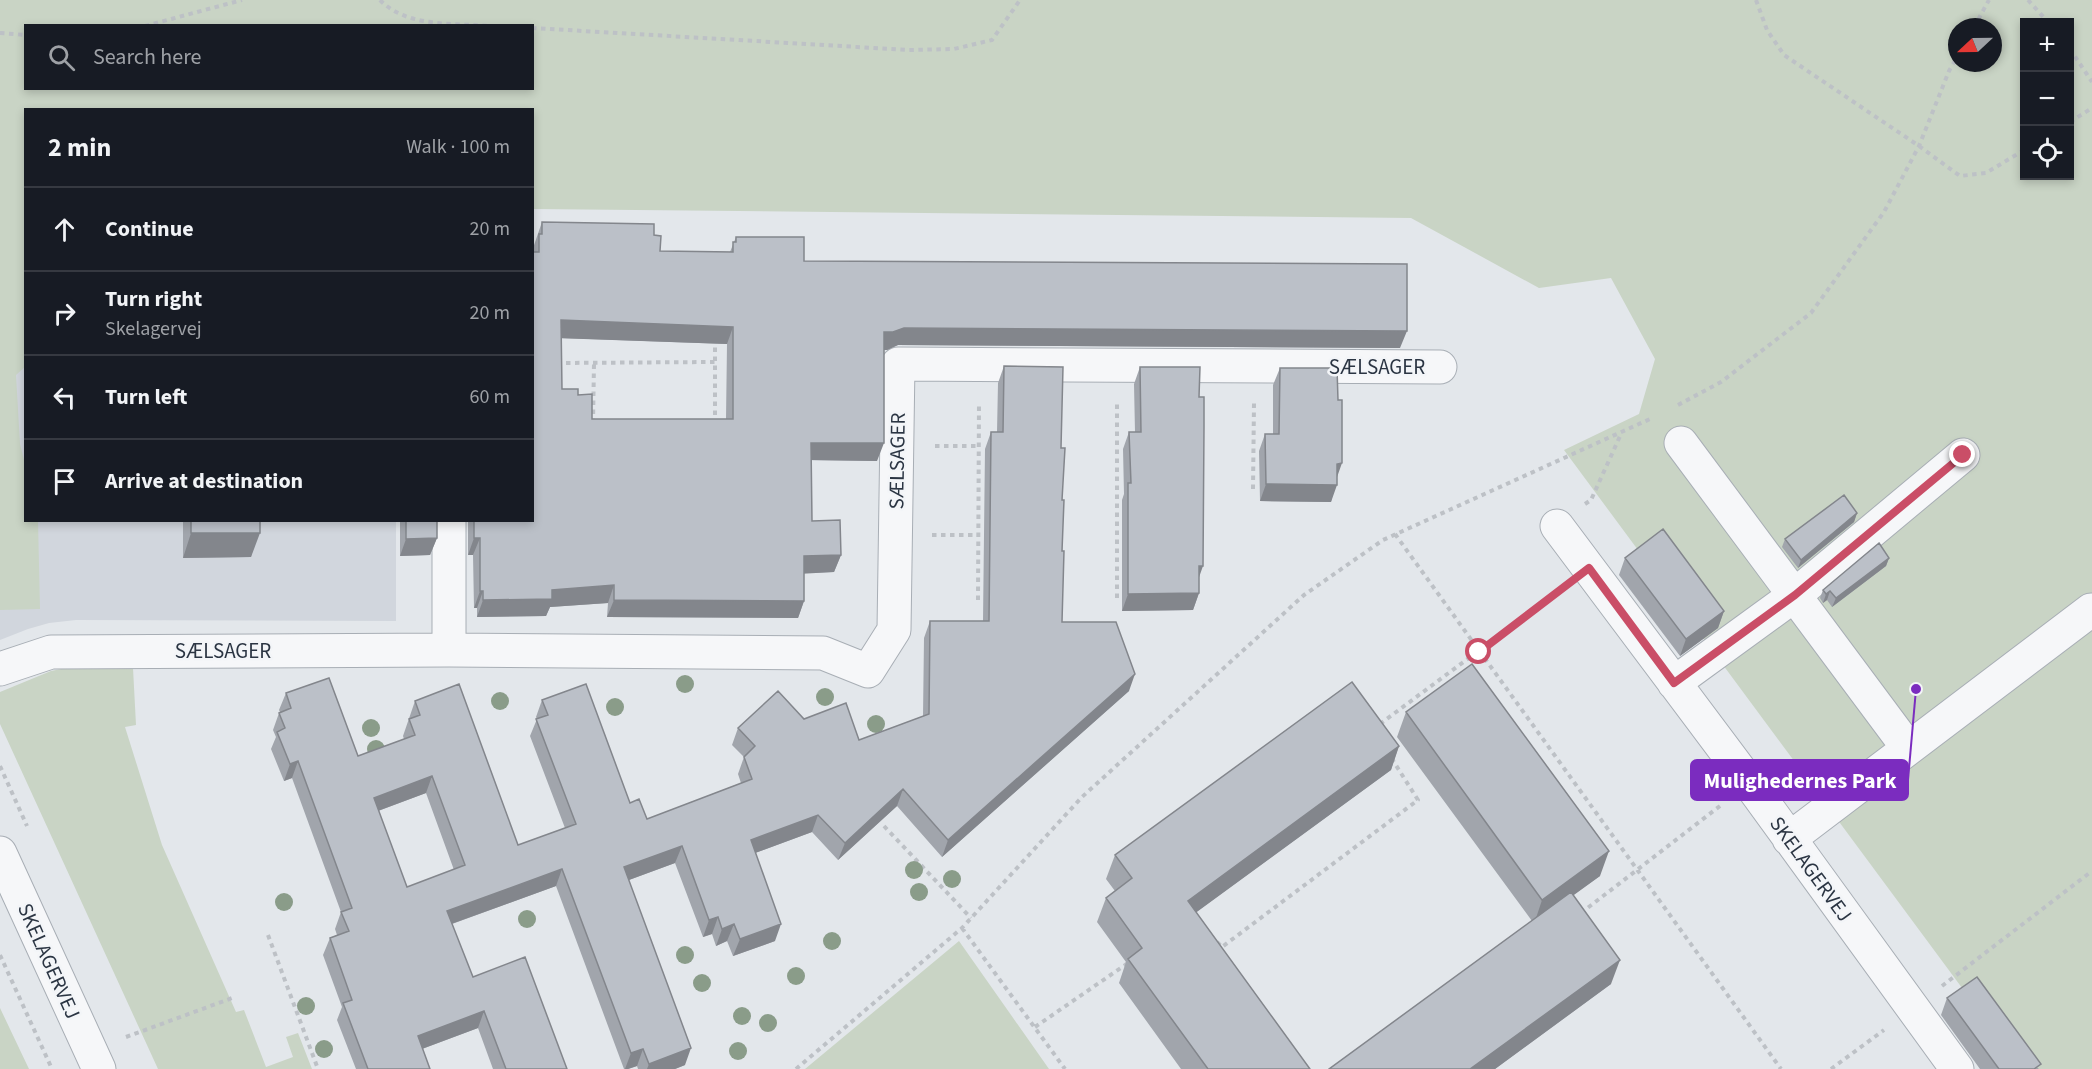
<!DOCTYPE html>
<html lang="en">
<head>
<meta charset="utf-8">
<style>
  :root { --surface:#171b24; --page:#242831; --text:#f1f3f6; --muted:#9ea1a6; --line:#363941 }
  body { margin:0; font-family:"Source Sans 3",sans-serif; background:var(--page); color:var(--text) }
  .controls { position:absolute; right:18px; top:18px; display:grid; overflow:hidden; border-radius:0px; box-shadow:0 3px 9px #0003 }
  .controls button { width:54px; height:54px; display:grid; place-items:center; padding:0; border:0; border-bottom:2px solid var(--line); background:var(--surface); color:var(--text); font:30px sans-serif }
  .compass { position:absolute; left:1948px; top:18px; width:54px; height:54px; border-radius:50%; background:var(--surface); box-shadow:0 3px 9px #0003; rotate:248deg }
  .stop { position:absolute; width:18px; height:18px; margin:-14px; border:4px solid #ca4e67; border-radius:50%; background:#fff }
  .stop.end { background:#ca4e67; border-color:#fff; box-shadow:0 2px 6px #0008 }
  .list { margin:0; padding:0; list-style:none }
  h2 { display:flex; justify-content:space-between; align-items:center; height:78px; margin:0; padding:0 24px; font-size:26px }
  h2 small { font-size:20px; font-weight:400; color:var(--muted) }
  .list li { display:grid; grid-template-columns:39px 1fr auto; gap:18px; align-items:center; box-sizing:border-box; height:84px; padding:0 24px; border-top:2px solid var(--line) }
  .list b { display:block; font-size:22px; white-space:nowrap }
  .list p { margin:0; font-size:20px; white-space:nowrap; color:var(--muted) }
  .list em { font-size:20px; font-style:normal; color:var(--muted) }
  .icon { flex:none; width:33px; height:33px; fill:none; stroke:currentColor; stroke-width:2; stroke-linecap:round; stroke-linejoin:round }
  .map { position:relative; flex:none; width:2092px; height:1069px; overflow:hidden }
  .search { position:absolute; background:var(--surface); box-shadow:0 3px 9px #0003; left:24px; top:24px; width:510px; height:66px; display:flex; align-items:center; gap:15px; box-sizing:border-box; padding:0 21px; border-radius:0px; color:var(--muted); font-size:22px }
  .panel { position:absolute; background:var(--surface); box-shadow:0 3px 9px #0003; left:24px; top:108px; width:510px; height:414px; border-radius:0px }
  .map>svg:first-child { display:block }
  .built { fill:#d1d6dd }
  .green { fill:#c9d4c5; fill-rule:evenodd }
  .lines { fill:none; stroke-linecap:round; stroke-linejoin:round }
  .minor-casing { stroke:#a8aeb5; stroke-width:35 }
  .path { stroke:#bdc1c6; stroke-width:4; stroke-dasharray:4.5 4.5; stroke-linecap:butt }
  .minor { stroke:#f6f7f9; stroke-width:33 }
  .tree { fill:#8a9c89 }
  .wall { fill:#a1a5ac; fill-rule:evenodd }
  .shaded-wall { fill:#83868c }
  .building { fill:#bbc0c8; stroke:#83868c; stroke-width:1.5; fill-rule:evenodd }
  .route { stroke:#ca4e67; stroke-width:8 }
  .labels { text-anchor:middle; stroke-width:5; stroke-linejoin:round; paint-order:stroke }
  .street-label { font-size:21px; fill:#2b3543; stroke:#f3f5f8 }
  .leader { fill:none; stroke:#7b2cbf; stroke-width:2 }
  .callout-dot { fill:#7b2cbf; stroke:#f3f5f8; stroke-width:2 }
  .callout { fill:#7b2cbf; stroke:#7b2cbf; stroke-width:2 }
  .callout-label { font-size:22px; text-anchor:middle; font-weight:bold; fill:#fff }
</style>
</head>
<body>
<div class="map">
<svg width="2092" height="1069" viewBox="0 0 2092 1069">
  <rect width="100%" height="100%" fill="#e3e7eb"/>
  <path class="built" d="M0,205H25L26,520L396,521V621L76,620L49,623L28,629L0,640Z"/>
  <path class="green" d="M0,0H2092V1069H2022L1564,450L1639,414L1655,359L1611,278L1539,288L1411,218L533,209L532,110H26V366L16,375L20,444L25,464L26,520L38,521L40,609L0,610ZM2024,22H2070V176H2024ZM26,26H532V88H26ZM1957,27H1993V63H1957Z
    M71,667L133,668L136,725L125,727L162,845L236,1012L244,1010L266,1067L293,1057L286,1037L298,1033L312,1069H158L0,724V692L51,671Z
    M959,941L1049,1069H805Z
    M0,1008L29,1069H0Z"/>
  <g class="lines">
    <defs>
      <path id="minor" d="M1681,443L1908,748
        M449,520V650
        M1557,526L1745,777L1957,1069
        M0,669L51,652L449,650L823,653L868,671L894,630L898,364L1440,367
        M1674,683L1795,595L1963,455
        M1789,839L2091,610
        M0,853L99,1069"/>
    </defs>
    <use href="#minor" class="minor-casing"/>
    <path class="path" d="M380,0C407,28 455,23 491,26
      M1756,0L1767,30L1784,55L1919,146L1960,176L1986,173L2024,150
      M2028,0L2048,22
      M145,26L242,0
      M1974,27L1989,0
      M532,28L909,50L954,49L992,40L1020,0
      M0,33L26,35
      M2070,49L2092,82
      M2070,122L2092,108
      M557,363L715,362
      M1678,405L1721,382L1811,313L1884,212L1919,146L1949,71L1957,57
      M593,423L594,363
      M715,424V341
      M935,446H979
      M1253,489L1254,403
      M1585,504L1591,500L1621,434
      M1395,534L1781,1069
      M932,535H979
      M1117,598V402
      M978,600L979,402
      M1380,724L1559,591
      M0,766L27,826
      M884,826L971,918
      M1581,913L1720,806
      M962,928L1065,1069
      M268,935L318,1069
      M1217,942L1222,947L1418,800L1392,759
      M0,955L52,1069
      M1942,986L2092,871
      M1035,1027L1128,963
      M126,1037L235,997
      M796,1069L962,928L1082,797L1304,595L1383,540L1650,419
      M1831,1069L1884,1030"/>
    <use href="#minor" class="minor"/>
  </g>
  <g class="tree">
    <circle cx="685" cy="684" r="9"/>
    <circle cx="825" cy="697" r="9"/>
    <circle cx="500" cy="701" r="9"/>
    <circle cx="615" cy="707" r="9"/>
    <circle cx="876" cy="724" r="9"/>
    <circle cx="371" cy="728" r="9"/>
    <circle cx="376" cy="749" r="9"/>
    <circle cx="914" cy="870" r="9"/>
    <circle cx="952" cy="879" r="9"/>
    <circle cx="919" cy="892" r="9"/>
    <circle cx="284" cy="902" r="9"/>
    <circle cx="527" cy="919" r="9"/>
    <circle cx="832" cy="941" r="9"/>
    <circle cx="685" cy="955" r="9"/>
    <circle cx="796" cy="976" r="9"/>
    <circle cx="702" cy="983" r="9"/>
    <circle cx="306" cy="1006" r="9"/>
    <circle cx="742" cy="1016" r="9"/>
    <circle cx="768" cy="1023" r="9"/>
    <circle cx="324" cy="1049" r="9"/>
    <circle cx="738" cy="1051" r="9"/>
  </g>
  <path class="wall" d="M542,222L654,235L660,251L730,252L736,237L804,261L1400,348L898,345L887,350H884L877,461L811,460L812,521L841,555L834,572L804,573V601L798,618L607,617L608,603L550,607L546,616L477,617V608H474L473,555H468V520H532V251ZM561,338L727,344L726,419H592L578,395L562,389Z
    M1004,366L1061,448L1062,500V622L1129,691L942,857L897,806L838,860L812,832L755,853L775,941L733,956L727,941L716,946L712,934L703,937L675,863L629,880L685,1065L675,1069H638L637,1066L628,1069H624L556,886L452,924L473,977L567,1069H493L478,1028L422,1049L430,1069H356L337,1020L342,1007L323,955L330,938L337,935L335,929L341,912L292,778L284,781L271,749L276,737L273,730L279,713L280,712L279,710L286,693L358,756L404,739L403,736L415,701L518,845L565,828L530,736L537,719L536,717L542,700L630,803L647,819L741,783L738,774L744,757L732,745L738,728L804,719L859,740L923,716L924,638L930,621H983L985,449L991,432H997L998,383ZM426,793L454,870L407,887L378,811Z
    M1140,367L1199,397V593L1193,610L1122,611V500L1124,494L1123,449L1129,432H1135L1134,384Z
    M1280,368L1337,477L1331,502L1260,501L1259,451L1265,434H1273V385Z
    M1857,513L1854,522L1798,568L1782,547L1785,539Z
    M183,520H260L251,557L183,558Z
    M400,520H437V538L430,555L400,556Z
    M1625,558L1724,611L1718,628L1680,656L1619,575Z
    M1889,558L1886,566L1832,607L1827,600L1823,603L1820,598L1823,590Z
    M1406,712L1600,876L1573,895L1611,984L1495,1069H1329L1532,921L1397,737Z
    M1399,746L1391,770L1196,912L1310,1069H1181L1119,983L1126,962L1097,922L1106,898L1115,891L1106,879L1115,855Z
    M1947,998L2039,1069H1980L1941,1015Z"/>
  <path class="shaded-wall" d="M561,320L733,327L727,344L555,338Z
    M904,328L1407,331L1400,348L898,345L887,350H878L884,332Z
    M811,443H884L877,461L805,460Z
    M1342,463L1336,480L1337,464Z
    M1266,484L1337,485L1331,502L1260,501Z
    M1857,513L1854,522L1798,568L1801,560Z
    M191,533H260L251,557L183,558Z
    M437,538L430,555L400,556L406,539Z
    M474,538H480L473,555H468Z
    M841,555L834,572L798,574L804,556Z
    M1889,558L1886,566L1832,607L1836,598Z
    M1199,566H1203L1197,583Z
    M614,585L608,603L550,607L546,616L477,617L483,600L552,590Z
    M480,591H483L477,608H474Z
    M1830,591L1827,600L1823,603L1826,594Z
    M1199,593L1193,610L1122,611L1128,594Z
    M614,600L804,601L798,618L607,617Z
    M1724,611L1718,628L1680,656L1686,639Z
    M1135,674L1129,691L942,857L948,840Z
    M1399,746L1391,770L1179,925L1188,901Z
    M298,761L292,778L284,781L290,764Z
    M432,776L426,793L367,815L374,798Z
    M903,789L897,806L838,860L845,843Z
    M818,815L812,832L744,857L751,840Z
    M682,846L675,863L618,884L624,867Z
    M1609,851L1600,876L1534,924L1542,900Z
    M562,869L556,886L440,928L447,911Z
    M718,917L712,934L703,937L709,920Z
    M734,924L727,941L716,946L722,929Z
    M781,924L775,941L733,956L740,939Z
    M1620,960L1611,984L1495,1069H1470Z
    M484,1011L478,1028L411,1053L418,1036Z
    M691,1048L685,1065L675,1069H647L649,1064Z
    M643,1049L637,1066L628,1069H625L631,1053Z"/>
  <path class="building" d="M542,222L654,224V235L661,236L660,251L733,252V242H736V237H804V261L1407,264V331L904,328L893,332H884V443H811L812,521L840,520L841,555L804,556V601L614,600V585L552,590V599L483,600V591H480V538H474V520H532V252H539V234H542ZM561,320L733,327V419H592V394L578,395V389H562Z
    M1004,366L1063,367L1061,448H1065L1062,500H1064L1062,551H1064L1062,622H1116L1135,674L948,840L903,789L845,843L818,815L751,840L781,924L740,939L734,924L722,929L718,917L709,920L682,846L624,867L691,1048L649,1064L643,1049L631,1053L562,869L447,911L473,977L525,957L567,1069H506L484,1011L418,1036L430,1069H368L343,1003L352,1000L330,938L349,931L341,912L352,908L298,761L290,764L277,732L285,728L279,713L291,708L286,693L329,678L358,756L415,735L409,719L420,715L415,701L459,684L518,845L576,824L536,719L548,715L542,700L586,684L630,803L639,799L647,819L752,779L744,757L755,746L738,728L778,691L804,719L846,703L859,740L929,714L930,621H989L991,432H1003ZM432,776L465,865L407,887L374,798Z
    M1140,367H1200L1199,397H1204V427L1203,566H1199V593L1128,594V483H1131L1129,432H1141Z
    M1280,368H1337L1338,400H1342V463L1337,464V485L1266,484L1265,434H1279Z
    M1844,495L1857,513L1801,560L1785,539Z
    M191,520H260V533H191Z
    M406,520H437V538L406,539Z
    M1663,529L1724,611L1686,639L1625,558Z
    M1879,543L1889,558L1836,598L1830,591L1826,594L1823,590Z
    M1472,664L1609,851L1542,900L1406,712Z
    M1352,682L1399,746L1188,901L1310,1069H1208L1128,959L1142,948L1106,898L1132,878L1115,855Z
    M1571,892L1620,960L1470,1069H1329Z
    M1977,977L2041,1064L2034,1069H1999L1947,998Z"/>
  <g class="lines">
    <path class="route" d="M1479,652L1589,568L1674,683L1795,595L1963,455"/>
  </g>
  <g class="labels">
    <g class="street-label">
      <text x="1377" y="374">SÆLSAGER</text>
      <text transform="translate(897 461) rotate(-89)" y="7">SÆLSAGER</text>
      <text x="223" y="658">SÆLSAGER</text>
      <text transform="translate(1811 869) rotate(54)" y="7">SKELAGERVEJ</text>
      <text transform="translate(49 961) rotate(66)" y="7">SKELAGERVEJ</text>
    </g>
  </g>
  <path class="leader" d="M1916 689L1908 780"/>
  <circle class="callout-dot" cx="1916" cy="689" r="6"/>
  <rect class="callout" x="1691" y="760" width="217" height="40" rx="6"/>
  <g class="callout-label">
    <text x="1800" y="788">Mulighedernes Park</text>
  </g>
</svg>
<div class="controls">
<button>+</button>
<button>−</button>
<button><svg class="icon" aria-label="locate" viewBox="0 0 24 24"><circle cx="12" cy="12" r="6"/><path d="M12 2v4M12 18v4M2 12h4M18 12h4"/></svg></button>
</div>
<svg class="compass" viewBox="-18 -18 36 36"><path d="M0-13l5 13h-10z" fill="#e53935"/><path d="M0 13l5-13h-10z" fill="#9ea1a6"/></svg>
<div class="stop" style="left:1479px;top:652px"></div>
<div class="stop end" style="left:1963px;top:455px"></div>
<div class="search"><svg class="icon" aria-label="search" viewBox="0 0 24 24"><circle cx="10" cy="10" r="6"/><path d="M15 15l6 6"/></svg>Search here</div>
<section class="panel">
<h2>2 min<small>Walk · 100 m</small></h2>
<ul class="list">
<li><svg class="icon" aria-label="ahead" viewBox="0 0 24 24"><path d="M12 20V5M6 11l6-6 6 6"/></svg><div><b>Continue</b></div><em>20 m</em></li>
<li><svg class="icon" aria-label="right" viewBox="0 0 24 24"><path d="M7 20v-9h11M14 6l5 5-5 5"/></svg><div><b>Turn right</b><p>Skelagervej</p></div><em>20 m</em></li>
<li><svg class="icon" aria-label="left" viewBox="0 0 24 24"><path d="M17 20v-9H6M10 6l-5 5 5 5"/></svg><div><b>Turn left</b></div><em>60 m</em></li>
<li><svg class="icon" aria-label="arrive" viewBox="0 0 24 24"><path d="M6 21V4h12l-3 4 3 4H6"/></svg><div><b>Arrive at destination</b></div></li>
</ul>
</section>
</div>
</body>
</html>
